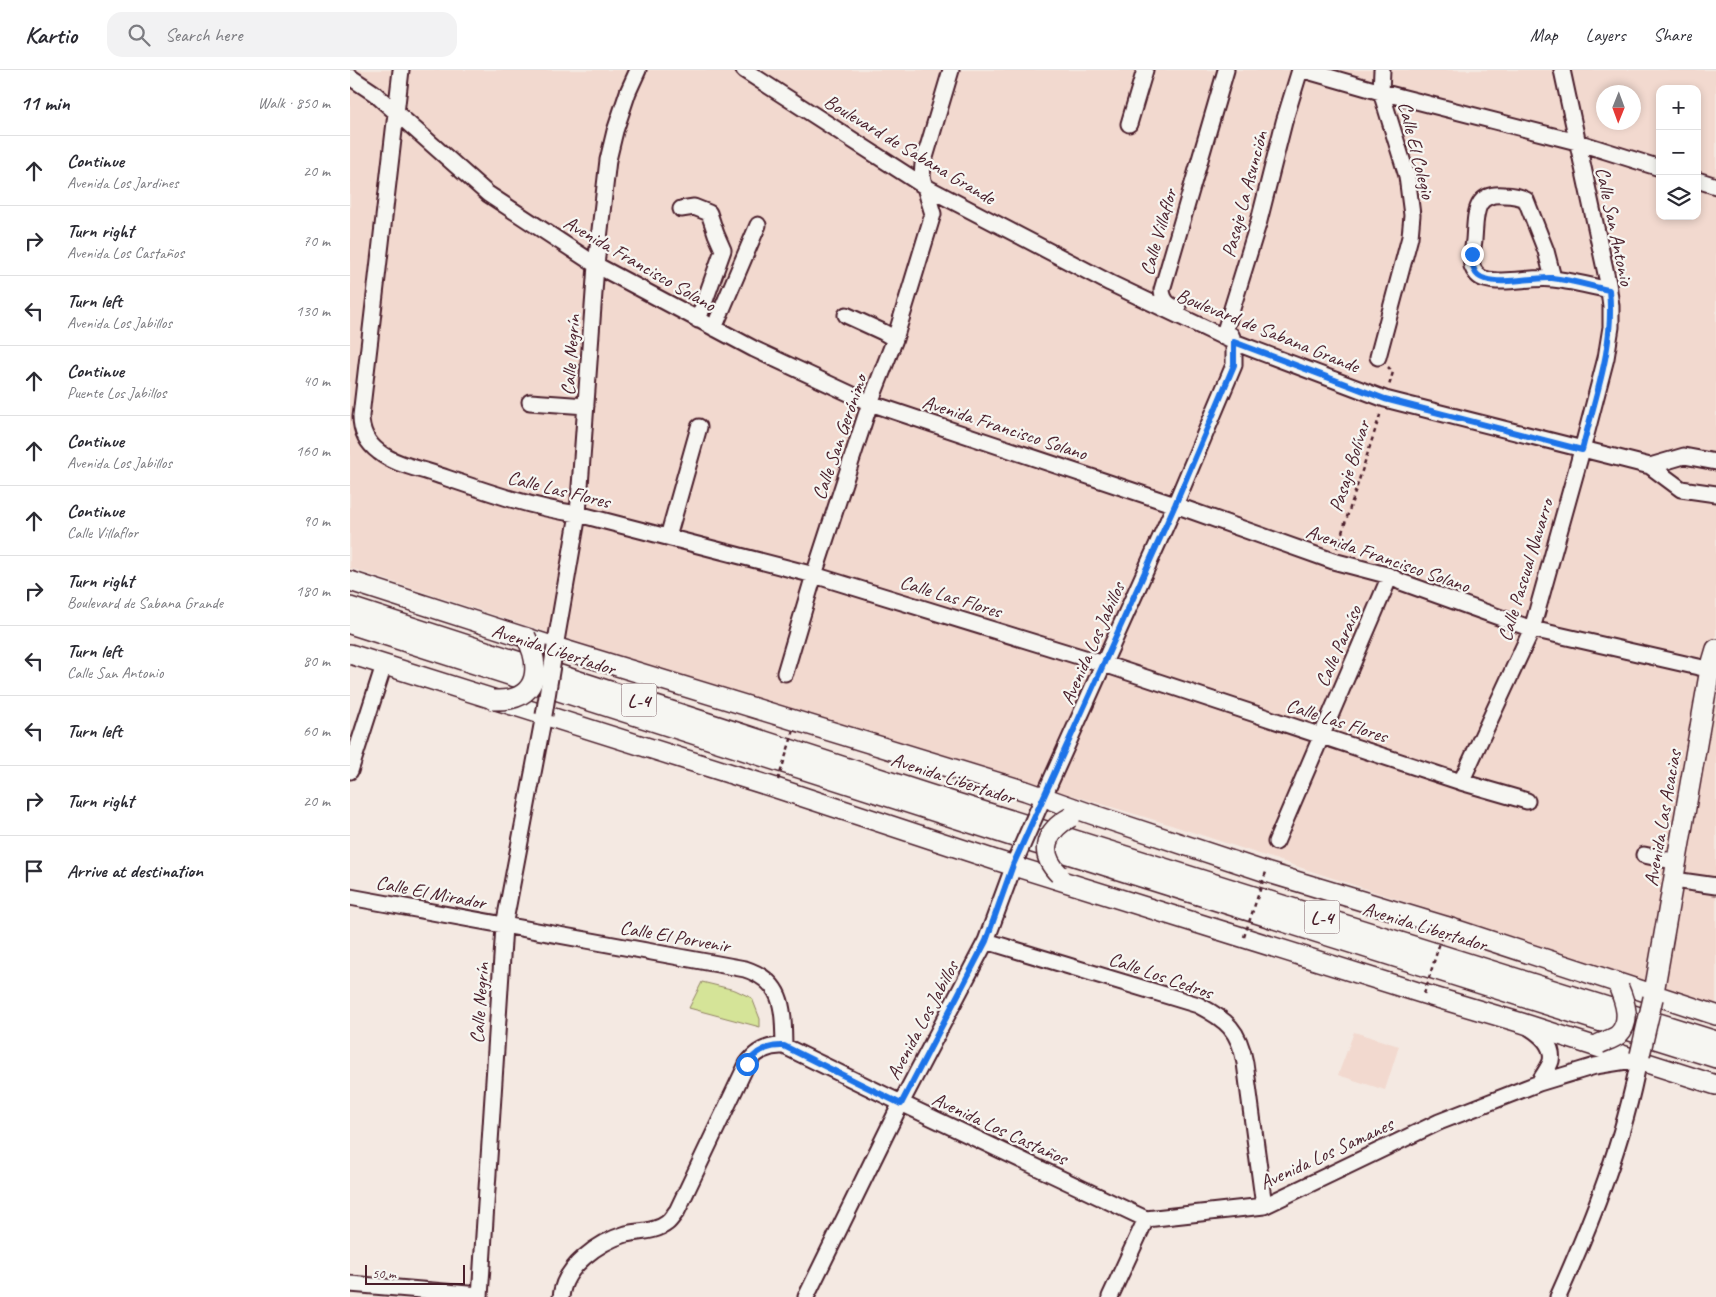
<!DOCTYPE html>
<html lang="en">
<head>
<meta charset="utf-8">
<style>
  :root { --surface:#fff; --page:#f2f2f3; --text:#2b2b33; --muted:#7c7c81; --line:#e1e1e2 }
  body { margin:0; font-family:Caveat,sans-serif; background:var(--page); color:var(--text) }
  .controls { position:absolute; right:15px; top:15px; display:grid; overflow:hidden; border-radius:10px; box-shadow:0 2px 8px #0003 }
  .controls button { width:45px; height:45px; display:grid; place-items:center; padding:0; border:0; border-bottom:1px solid var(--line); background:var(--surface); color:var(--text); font:25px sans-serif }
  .compass { position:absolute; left:1246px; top:15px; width:45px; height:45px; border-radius:50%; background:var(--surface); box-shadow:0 2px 8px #0003; rotate:181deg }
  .scale { position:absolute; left:15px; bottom:12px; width:100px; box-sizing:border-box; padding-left:5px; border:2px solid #4a1f2b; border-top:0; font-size:14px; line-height:18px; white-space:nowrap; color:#4a1f2b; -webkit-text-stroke:4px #f6f6f2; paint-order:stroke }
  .stop { position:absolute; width:15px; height:15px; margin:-11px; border:4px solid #1a73e8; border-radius:50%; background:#fff }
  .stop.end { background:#1a73e8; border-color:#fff; box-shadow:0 1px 5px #0008 }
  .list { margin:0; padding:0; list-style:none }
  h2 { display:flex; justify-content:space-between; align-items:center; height:65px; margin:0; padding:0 20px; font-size:21px }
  h2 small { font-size:16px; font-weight:400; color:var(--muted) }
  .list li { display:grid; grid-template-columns:32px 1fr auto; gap:15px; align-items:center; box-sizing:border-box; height:70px; padding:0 20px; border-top:1px solid var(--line) }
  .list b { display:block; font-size:19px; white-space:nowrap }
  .list p { margin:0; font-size:16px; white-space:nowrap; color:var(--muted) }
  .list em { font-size:16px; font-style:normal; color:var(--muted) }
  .icon { flex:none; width:28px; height:28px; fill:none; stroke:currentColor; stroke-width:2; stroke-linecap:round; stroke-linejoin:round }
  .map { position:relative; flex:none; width:1366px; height:1227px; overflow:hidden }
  header { display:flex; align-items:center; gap:30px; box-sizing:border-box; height:70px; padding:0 25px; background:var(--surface); border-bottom:1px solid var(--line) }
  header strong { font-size:24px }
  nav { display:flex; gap:28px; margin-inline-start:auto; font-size:18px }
  .search { width:350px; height:45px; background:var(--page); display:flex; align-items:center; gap:12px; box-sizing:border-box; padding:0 18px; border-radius:15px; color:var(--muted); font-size:19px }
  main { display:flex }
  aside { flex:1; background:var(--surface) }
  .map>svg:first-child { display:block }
  .built { fill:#f2d9cf; fill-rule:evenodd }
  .green { fill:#d5e498; stroke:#908262 }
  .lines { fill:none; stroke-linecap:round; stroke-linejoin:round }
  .minor-casing { stroke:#4a1f2b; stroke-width:19 }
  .major-casing { stroke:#4a1f2b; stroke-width:22 }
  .path { stroke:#4a1f2b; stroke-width:2.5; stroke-dasharray:4 4; stroke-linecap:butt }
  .minor { stroke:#f6f6f2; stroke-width:15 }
  .major { stroke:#f6f6f2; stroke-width:19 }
  .minor-bridge-casing { stroke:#4a1f2b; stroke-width:19; stroke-linecap:butt }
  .major-bridge-casing { stroke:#4a1f2b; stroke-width:22; stroke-linecap:butt }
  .path-bridge { stroke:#4a1f2b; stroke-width:2.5; stroke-dasharray:4 4; stroke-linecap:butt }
  .minor-bridge { stroke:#f6f6f2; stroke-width:15 }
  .major-bridge { stroke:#f6f6f2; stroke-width:19 }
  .route { stroke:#1a73e8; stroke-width:6 }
  .labels { text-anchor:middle; stroke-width:4.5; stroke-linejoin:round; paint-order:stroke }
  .shield { fill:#f6f6f2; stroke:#7e6067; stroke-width:1 }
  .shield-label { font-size:19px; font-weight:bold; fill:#4a1f2b }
  .street-label { font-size:20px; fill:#4a1f2b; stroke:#f6f6f2 }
</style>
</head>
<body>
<header>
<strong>Kartio</strong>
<div class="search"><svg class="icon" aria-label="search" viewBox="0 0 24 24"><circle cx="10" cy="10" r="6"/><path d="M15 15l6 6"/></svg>Search here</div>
<nav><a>Map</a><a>Layers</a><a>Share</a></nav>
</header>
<main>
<aside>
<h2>11 min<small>Walk · 850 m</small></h2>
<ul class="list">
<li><svg class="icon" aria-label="ahead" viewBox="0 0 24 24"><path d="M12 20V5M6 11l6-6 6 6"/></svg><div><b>Continue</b><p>Avenida Los Jardines</p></div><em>20 m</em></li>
<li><svg class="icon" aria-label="right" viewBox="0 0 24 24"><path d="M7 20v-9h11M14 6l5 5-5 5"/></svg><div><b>Turn right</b><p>Avenida Los Castaños</p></div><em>70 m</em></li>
<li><svg class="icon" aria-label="left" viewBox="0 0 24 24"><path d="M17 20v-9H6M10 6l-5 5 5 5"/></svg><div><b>Turn left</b><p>Avenida Los Jabillos</p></div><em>130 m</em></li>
<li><svg class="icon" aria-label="ahead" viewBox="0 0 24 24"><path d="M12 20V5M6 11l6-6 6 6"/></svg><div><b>Continue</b><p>Puente Los Jabillos</p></div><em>40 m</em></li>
<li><svg class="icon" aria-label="ahead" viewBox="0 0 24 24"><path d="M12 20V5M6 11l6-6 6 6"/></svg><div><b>Continue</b><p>Avenida Los Jabillos</p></div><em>160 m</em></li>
<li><svg class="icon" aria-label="ahead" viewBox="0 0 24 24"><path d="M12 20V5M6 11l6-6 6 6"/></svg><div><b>Continue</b><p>Calle Villaflor</p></div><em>90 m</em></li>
<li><svg class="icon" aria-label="right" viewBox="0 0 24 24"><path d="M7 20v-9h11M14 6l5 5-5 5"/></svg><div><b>Turn right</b><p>Boulevard de Sabana Grande</p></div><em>180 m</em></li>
<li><svg class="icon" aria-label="left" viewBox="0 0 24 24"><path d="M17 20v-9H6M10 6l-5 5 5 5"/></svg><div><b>Turn left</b><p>Calle San Antonio</p></div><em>80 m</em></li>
<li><svg class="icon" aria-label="left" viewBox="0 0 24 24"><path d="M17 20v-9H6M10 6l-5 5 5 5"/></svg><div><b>Turn left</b></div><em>60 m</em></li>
<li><svg class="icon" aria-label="right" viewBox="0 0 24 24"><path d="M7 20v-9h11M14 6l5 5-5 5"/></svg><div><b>Turn right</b></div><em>20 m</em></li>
<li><svg class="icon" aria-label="arrive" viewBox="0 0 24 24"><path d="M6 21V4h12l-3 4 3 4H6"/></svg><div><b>Arrive at destination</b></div></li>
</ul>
</aside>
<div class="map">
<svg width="1366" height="1227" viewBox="0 0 1366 1227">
  <rect width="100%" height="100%" fill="#f4e9e2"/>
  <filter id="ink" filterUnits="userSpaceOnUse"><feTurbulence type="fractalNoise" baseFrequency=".02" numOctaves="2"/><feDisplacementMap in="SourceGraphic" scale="10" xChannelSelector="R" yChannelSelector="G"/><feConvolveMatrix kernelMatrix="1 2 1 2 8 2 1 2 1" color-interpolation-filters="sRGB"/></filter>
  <g filter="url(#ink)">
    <path class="built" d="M0,0H1366V934L818,754L393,626L0,498ZM1310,19H1347V146H1310ZM1254,22H1284V52H1254Z
      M1004,962L1049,976L1035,1020L988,1005Z"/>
    <path class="green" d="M352,912L385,920L402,928L410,949V957L339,938Z"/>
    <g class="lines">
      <defs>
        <path id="minor" d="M51,0L11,346C11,362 17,373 29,382C44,394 67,398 85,404C132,420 179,437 228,444L464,505L754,594L1111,712L1177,731
          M394,0L574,116L760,213L884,272L1035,329L1300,396L1331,419L1366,424
          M954,0L1031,22L1227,72L1310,98
          M0,7L24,23L138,124L246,195L404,279L520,333L825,435L983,491L1040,506L1051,512L1182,559L1366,601
          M779,54L795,0
          M1347,110L1366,116
          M331,139L344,137L359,143L366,164L373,180L348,250
          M1203,208L1196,181L1176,130C1169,126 1162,125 1154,125C1123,122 1126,146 1124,170C1123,178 1121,188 1122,196C1124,202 1129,208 1135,209C1154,215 1183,206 1203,209C1222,211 1241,216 1259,220
          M828,239C818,235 813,231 812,220L876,0
          M496,245L533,262L545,269
          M364,258L408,155
          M876,258L909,151L934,52L950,0
          M1028,287L1060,167L1062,145L1057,106L1031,22L1032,0
          M180,332L236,336
          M1300,396L1334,386L1366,392
          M318,467L349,357
          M205,577L228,444L246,195L258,90L265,61L278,22L288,0
          M435,603L464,505L520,333L545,269L583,144L572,107L573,94L601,0
          M0,701L34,595
          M1111,712L1182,559L1232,380L1256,288L1261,257V236L1258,213L1212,0
          M690,735L825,435L884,295V272L881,265
          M926,772L1040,506
          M1294,785L1327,792
          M1324,810L1366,816
          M0,827L395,899C435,912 433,940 434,976
          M636,871L848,935C877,950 889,960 895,993L914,1136
          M1180,958C1191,965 1204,976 1201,991C1199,998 1192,1006 1189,1013
          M0,1214L130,1225
          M130,1227L154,856L194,645
          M211,1227C214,1196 249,1172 276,1164C289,1161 306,1162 317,1153C321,1150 324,1144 327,1141L397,994C406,981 418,975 434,976L551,1033L796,1149
          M456,1227L551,1033L636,871L667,787
          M760,1227L796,1149L914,1136L1089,1052L1189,1013L1245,996L1289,989C1274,1071 1242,1151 1208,1227"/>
        <path id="major" d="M0,511L205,577L676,721L741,744L916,802L1095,856L1366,945
          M0,537L578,724L1366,971
          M0,554L664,767L1366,988
          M0,584L426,718L645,790L1074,924L1172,953L1366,1015
          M1303,928L1360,599L1366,579"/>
      </defs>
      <use href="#minor" class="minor-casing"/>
      <use href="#major" class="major-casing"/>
      <path class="path" d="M1038,297L1043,302L1039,316
        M987,478L1031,342"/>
      <use href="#minor" class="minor"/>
      <use href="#major" class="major"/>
      <defs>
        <path id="minor-bridge" d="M194,645L205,577
          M667,787L690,735"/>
        <path id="major-bridge" d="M143,630C149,630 155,630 160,629C192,622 188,589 176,567
          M709,804C687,782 696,760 721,747
          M1249,974C1255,971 1263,969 1268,965C1282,952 1275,932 1269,918
          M1290,985L1303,928"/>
      </defs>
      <use href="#minor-bridge" class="minor-bridge-casing"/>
      <use href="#major-bridge" class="major-bridge-casing"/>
      <path class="path-bridge" d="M428,710L444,660
        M894,867L916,802
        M1074,924L1095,856"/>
      <use href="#minor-bridge" class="minor-bridge"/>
      <use href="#major-bridge" class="major-bridge"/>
    </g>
  </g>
  <g class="lines" filter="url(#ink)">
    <path class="route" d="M397,994C406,981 418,975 434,976L551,1034L636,871L663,795L825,435L884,295V272L1035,329L1232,380C1245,327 1265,275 1259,220C1240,216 1221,210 1202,208C1181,207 1154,215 1135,209C1123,206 1122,195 1122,184"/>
  </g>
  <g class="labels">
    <g class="shield">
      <rect x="271.5" y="613.5" width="35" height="33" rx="4"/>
      <rect x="954.5" y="830.5" width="35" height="33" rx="4"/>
    </g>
    <g class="shield-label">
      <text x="289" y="637">L-4</text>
      <text x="972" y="854">L-4</text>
    </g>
    <g class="street-label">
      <text transform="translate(560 79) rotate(31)" y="7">Boulevard de Sabana Grande</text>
      <text transform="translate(1067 80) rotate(76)" y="7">Calle El Colegio</text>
      <text transform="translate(894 124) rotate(-75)" y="7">Pasaje La Asunción</text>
      <text transform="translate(1265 156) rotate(78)" y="7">Calle San Antonio</text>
      <text transform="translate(808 162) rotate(-74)" y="7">Calle Villaflor</text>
      <text transform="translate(290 193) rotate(30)" y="7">Avenida Francisco Solano</text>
      <text transform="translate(918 260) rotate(22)" y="7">Boulevard de Sabana Grande</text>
      <text transform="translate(220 285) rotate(-86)" y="7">Calle Negrín</text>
      <text transform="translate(655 357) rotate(18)" y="7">Avenida Francisco Solano</text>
      <text transform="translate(489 367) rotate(-71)" y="7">Calle San Gerónimo</text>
      <text transform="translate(999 396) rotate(-72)" y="7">Pasaje Bolívar</text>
      <text transform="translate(209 419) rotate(14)" y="7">Calle Las Flores</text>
      <text transform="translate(1038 488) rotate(19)" y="7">Avenida Francisco Solano</text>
      <text transform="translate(1175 500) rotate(-73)" y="7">Calle Pascual Navarro</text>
      <text transform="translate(601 526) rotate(17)" y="7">Calle Las Flores</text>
      <text transform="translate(742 573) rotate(-66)" y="7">Avenida Los Jabillos</text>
      <text transform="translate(988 576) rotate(-66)" y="7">Calle Paraíso</text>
      <text transform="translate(204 579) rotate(18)" y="7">Avenida Libertador</text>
      <text transform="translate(987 650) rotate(18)" y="7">Calle Las Flores</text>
      <text transform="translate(603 708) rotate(18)" y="7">Avenida Libertador</text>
      <text transform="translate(1312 748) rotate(-80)" y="7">Avenida Las Acacias</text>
      <text transform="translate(81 822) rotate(11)" y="7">Calle El Mirador</text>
      <text transform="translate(1075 856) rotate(17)" y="7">Avenida Libertador</text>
      <text transform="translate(325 866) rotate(10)" y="7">Calle El Porvenir</text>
      <text transform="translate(811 905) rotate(19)" y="7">Calle Los Cedros</text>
      <text transform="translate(129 933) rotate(-86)" y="7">Calle Negrín</text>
      <text transform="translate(572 950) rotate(-62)" y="7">Avenida Los Jabillos</text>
      <text transform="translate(650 1058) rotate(25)" y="7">Avenida Los Castaños</text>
      <text transform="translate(976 1083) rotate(-25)" y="7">Avenida Los Samanes</text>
    </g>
  </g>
</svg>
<div class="controls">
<button>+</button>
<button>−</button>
<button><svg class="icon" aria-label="layers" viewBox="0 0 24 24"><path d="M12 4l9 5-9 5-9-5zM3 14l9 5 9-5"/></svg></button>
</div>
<svg class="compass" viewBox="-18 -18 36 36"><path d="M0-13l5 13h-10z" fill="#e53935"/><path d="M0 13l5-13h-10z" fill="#7c7c81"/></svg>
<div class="scale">50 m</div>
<div class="stop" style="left:397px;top:994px"></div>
<div class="stop end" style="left:1122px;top:184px"></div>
</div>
</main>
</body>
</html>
